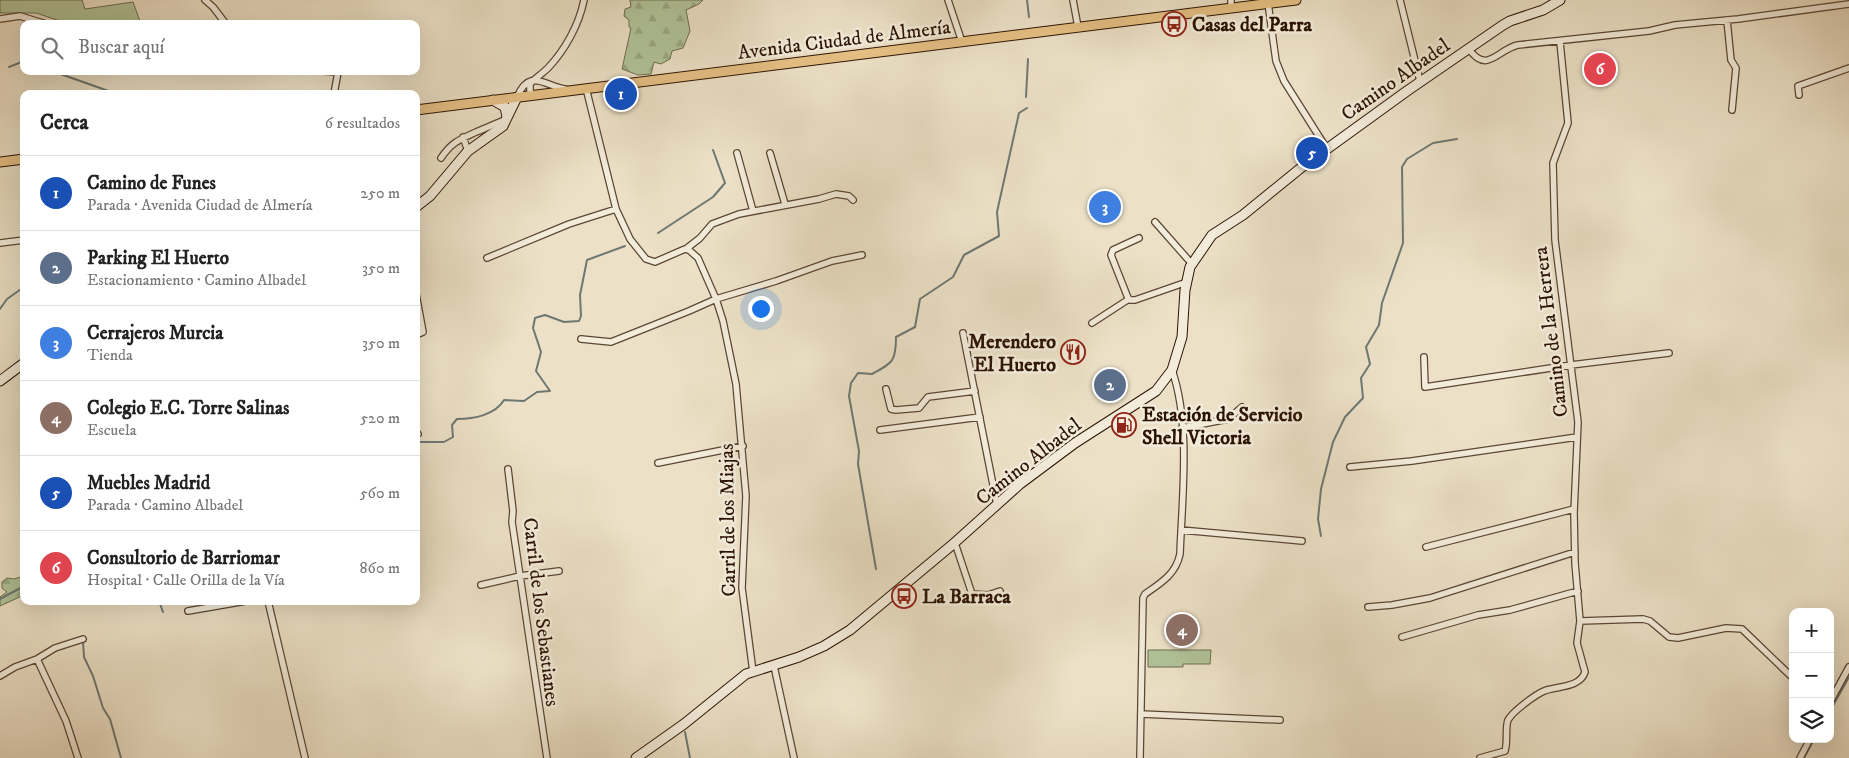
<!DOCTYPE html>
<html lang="es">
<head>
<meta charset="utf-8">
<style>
  :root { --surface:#fff; --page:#f2f2f2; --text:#222; --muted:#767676; --line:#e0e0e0; --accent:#7c3aed }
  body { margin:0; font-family:"IM FELL DW Pica",serif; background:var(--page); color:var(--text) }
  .controls { position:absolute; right:15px; bottom:15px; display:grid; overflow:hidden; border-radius:10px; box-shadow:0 5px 20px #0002 }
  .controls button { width:45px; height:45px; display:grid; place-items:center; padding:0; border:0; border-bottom:1px solid var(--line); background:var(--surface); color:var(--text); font:25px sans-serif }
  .you { position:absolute; left:760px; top:308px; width:18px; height:18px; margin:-12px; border:4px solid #fff; border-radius:50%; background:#1a73e8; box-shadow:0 0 0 8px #1a73e833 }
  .badge { display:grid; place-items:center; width:32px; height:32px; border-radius:50%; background:var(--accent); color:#fff; font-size:16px; font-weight:700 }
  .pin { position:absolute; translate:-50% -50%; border:2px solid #fff; box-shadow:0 1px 5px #0006 }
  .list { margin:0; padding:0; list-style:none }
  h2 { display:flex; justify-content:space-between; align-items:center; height:65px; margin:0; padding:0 20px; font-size:21px }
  h2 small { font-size:16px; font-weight:400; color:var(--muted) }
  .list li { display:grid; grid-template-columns:32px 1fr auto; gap:15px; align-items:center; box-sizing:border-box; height:75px; padding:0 20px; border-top:1px solid var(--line) }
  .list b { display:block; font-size:19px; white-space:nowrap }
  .list p { margin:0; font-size:16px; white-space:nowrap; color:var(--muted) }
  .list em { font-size:16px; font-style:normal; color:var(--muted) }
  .icon { flex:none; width:28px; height:28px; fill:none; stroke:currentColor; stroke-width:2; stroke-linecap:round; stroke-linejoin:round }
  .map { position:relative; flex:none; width:1849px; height:758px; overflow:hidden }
  .search { position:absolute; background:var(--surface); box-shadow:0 5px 20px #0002; left:20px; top:20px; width:400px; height:55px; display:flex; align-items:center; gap:12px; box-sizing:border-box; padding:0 18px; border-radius:10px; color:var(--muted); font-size:19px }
  .panel { position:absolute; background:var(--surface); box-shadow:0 5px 20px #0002; left:20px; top:90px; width:400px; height:515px; border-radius:10px }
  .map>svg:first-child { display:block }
  .forest { fill:url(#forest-firs); stroke:#6e6c4e }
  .park { fill:#b1c49a; stroke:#6e6c4e }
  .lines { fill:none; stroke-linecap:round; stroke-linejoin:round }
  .stream { stroke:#6e7873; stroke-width:2 }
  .street-casing { stroke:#5b4634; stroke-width:8 }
  .secondary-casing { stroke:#2b1303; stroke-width:11 }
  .primary-casing { stroke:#2b1303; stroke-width:11 }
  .street { stroke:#f3ecdb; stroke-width:5.5 }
  .secondary { stroke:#f3ecdb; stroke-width:9 }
  .primary { stroke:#e6c084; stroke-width:9 }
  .labels { text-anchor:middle; stroke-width:5; stroke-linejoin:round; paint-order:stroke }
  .poi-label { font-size:20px; font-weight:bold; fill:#2b1303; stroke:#f3ecdb; text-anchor:start }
  .street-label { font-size:20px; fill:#2b1303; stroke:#f3ecdb }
</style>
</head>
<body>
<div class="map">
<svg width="1849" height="758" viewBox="0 0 1849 758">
  <defs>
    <pattern id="forest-firs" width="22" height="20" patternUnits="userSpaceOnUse" patternTransform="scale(1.25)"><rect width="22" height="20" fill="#b1c49a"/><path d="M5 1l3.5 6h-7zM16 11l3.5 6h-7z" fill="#98a883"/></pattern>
  </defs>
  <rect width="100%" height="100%" fill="#ece1c7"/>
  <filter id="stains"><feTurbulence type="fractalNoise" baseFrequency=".004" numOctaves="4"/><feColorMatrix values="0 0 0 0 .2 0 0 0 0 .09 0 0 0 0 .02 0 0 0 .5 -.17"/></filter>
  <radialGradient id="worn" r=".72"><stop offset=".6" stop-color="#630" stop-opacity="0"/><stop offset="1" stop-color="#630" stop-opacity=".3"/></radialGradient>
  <path class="forest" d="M630,0H703L699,4L686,10L690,31L683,48L672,51L670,59L661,64L654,62L651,74L638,75L622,69L631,28L629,27V20L624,16L625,9L631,7Z
    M24,576V595L0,606V597L7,592L2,588V582L7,578L14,579Z"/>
  <path class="park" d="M0,0H82L85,9L133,2L141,24H69L36,13H0Z
    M1148,650H1211L1210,664H1183V667H1148Z"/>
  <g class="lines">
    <path class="stream" d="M1027,0L1029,17
      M9,67L24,61
      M52,71L117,94
      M1026,97L1028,59
      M658,233L713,197L725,183L713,150
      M0,309L7,299L24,287
      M416,443L418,442H444L453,437L452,425L457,419C474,419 495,415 504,400L524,401L537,392L550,391L536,371L541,352L533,328L535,318L545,315L564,322L579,321L581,316L580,295L587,260L625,246
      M1321,536L1318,519L1321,489L1333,442L1345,417L1363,398L1361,378L1370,364L1366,347L1379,325L1382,303L1403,243L1402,167L1407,159L1433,143L1457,139
      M876,569L858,464L859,451L849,396L851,383L858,373L872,374C893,363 896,361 896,337L915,327L920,299L953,277L964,255L999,236L997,212L1019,113L1027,108
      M0,599L24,586
      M159,601L163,612
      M83,642L84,657L93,676L103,708L110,719L121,758
      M1830,711L1849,677
      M685,732L690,758
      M1804,758L1814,739"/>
    <defs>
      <path id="street" d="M205,0L213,7L226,24
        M948,0L962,42
        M1073,0L1078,27
        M1231,0V8
        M1400,0L1420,81
        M1268,3L1276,61L1284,81L1327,149
        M0,19L20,16L46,24
        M1727,20L1731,60L1736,68L1732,110
        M1469,49C1487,75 1498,49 1518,45L1649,31L1675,25L1738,19L1849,4
        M323,71L338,72L334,94
        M586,88L616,209L630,239L646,259L655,262L685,249L689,250L698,258L716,299L723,321L736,384L746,496L742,588L753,672
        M533,95L530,91V84C535,78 542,74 548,68C565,50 579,25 584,0
        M1799,95L1798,86L1849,68
        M517,97C530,68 543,85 565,89
        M463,137L468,151
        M737,153L753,211
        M770,153L785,204
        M441,158C452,142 459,140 476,132C487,128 496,123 507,119
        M1155,222L1192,264
        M1139,238L1113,250L1111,255L1128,298L1130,300H1135L1187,282
        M0,243L24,240
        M686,249L700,238L712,224L739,214L819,199L836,194L849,196L853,200
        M487,258L569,224L616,209
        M416,294L423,332L416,335
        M1092,323L1129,299
        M963,333L997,505
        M581,339L611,342L689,311L716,299L776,281L832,261L862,255
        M1424,357L1425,387L1571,365L1669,353
        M886,389L891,409L896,410L919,408L928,397L975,391
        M1182,428L1228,419L1242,407
        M880,430L980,417
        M416,435L418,434
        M658,463L743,446
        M1350,467L1412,461L1577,437
        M508,469L513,511L512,522L547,758
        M1181,530L1302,541
        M955,543L972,594L988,595L1000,591
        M1426,547L1574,509
        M481,585L520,576L559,571
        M268,601L305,758
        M1368,607L1392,605L1430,598L1575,552
        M188,611L246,601
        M1580,621L1643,619L1650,621L1669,637L1678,638L1726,628L1742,629L1793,678
        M1402,637L1478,615L1510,610L1578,591
        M37,659L55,648L83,639
        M774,666L794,758
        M0,676L15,667L37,659L66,721L78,758
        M1830,702L1849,667
        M1141,714L1280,720
        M1140,758L1143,598L1145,594C1161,583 1176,574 1180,554C1182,498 1191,424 1172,370
        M1480,758L1505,751C1508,742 1505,727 1508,720C1513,711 1535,695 1544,691C1557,686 1580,688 1585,672L1577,643L1580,621L1575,563L1574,513L1578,422L1555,240L1553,163L1568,123L1560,42
        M1800,758L1810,739"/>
      <path id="secondary" d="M493,100L505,107L507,117
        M416,207L430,196L468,151L503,126L517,97
        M0,381L24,363
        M636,758L684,724L746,674L799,657L824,646L850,630L952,545L1020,484L1075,443L1156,391L1172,370L1182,337L1185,290L1190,267L1212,235L1243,215L1302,167L1407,91L1503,25L1510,21L1543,10L1560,0"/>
      <path id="primary" d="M416,110L1296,0
        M0,162L24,159"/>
    </defs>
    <use href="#street" class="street-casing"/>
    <use href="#secondary" class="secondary-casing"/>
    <use href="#primary" class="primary-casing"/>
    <use href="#street" class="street"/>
    <use href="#secondary" class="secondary"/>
    <use href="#primary" class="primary"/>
  </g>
  <defs>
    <symbol id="bus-ring" viewBox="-11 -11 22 22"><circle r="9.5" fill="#f3ecdb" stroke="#8f2418" stroke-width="1.5"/><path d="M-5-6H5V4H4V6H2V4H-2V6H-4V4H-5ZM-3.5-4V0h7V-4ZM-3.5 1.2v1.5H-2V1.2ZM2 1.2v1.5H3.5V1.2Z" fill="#8f2418"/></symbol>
    <symbol id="restaurant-ring" viewBox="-11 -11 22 22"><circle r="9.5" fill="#f3ecdb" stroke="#8f2418" stroke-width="1.5"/><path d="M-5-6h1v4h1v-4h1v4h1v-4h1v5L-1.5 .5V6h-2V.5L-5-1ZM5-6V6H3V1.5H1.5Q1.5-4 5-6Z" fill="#8f2418"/></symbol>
    <symbol id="fuel-ring" viewBox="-11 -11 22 22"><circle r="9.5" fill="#f3ecdb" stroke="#8f2418" stroke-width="1.5"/><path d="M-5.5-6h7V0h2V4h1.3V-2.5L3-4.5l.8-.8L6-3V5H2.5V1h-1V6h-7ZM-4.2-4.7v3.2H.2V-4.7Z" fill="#8f2418"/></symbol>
  </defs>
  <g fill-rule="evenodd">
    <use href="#bus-ring" x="1160" y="10" width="28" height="28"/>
    <use href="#restaurant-ring" x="1059" y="338" width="28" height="28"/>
    <use href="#fuel-ring" x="1110" y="411" width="28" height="28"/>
    <use href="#bus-ring" x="890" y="582" width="28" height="28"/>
  </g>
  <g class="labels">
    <g class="poi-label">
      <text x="1192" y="31">Casas del Parra</text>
      <text x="1056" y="348" text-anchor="end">Merendero<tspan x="1056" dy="23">El Huerto</tspan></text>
      <text x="1142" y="421">Estación de Servicio<tspan x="1142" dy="23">Shell Victoria</tspan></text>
      <text x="922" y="603">La Barraca</text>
    </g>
    <g class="street-label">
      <text transform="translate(844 39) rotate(-7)" y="7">Avenida Ciudad de Almería</text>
      <text transform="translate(1395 79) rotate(-35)" y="7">Camino Albadel</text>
      <text transform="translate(1550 332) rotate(-97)" y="7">Camino de la Herrera</text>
      <text transform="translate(1028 461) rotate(-38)" y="7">Camino Albadel</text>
      <text transform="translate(727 520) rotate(-91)" y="7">Carril de los Miajas</text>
      <text transform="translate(542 612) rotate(83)" y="7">Carril de los Sebastianes</text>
    </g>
  </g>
  <rect width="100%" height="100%" filter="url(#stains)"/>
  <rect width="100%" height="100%" fill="url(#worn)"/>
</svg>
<div class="controls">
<button>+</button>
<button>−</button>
<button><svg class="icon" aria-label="layers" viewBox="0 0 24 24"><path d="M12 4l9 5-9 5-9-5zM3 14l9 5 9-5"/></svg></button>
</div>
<div class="you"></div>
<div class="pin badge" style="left:621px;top:94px;background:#1a4fb4">1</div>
<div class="pin badge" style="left:1110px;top:385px;background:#5c6f8a">2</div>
<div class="pin badge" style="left:1105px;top:207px;background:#3f7fe0">3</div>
<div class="pin badge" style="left:1182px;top:630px;background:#8d6e63">4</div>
<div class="pin badge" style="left:1312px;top:153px;background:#1a4fb4">5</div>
<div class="pin badge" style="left:1600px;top:69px;background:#e0444e">6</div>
<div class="search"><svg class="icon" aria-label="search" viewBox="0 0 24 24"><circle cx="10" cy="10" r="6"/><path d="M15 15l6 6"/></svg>Buscar aquí</div>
<section class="panel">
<h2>Cerca<small>6 resultados</small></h2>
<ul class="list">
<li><span class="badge" style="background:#1a4fb4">1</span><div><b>Camino de Funes</b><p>Parada · Avenida Ciudad de Almería</p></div><em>250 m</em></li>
<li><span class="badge" style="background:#5c6f8a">2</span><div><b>Parking El Huerto</b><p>Estacionamiento · Camino Albadel</p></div><em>350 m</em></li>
<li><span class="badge" style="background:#3f7fe0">3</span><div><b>Cerrajeros Murcia</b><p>Tienda</p></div><em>350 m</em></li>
<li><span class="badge" style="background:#8d6e63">4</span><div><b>Colegio E.C. Torre Salinas</b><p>Escuela</p></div><em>520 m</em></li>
<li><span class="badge" style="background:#1a4fb4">5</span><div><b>Muebles Madrid</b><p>Parada · Camino Albadel</p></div><em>560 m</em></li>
<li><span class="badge" style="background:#e0444e">6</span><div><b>Consultorio de Barriomar</b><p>Hospital · Calle Orilla de la Vía</p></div><em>860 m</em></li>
</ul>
</section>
</div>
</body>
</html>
